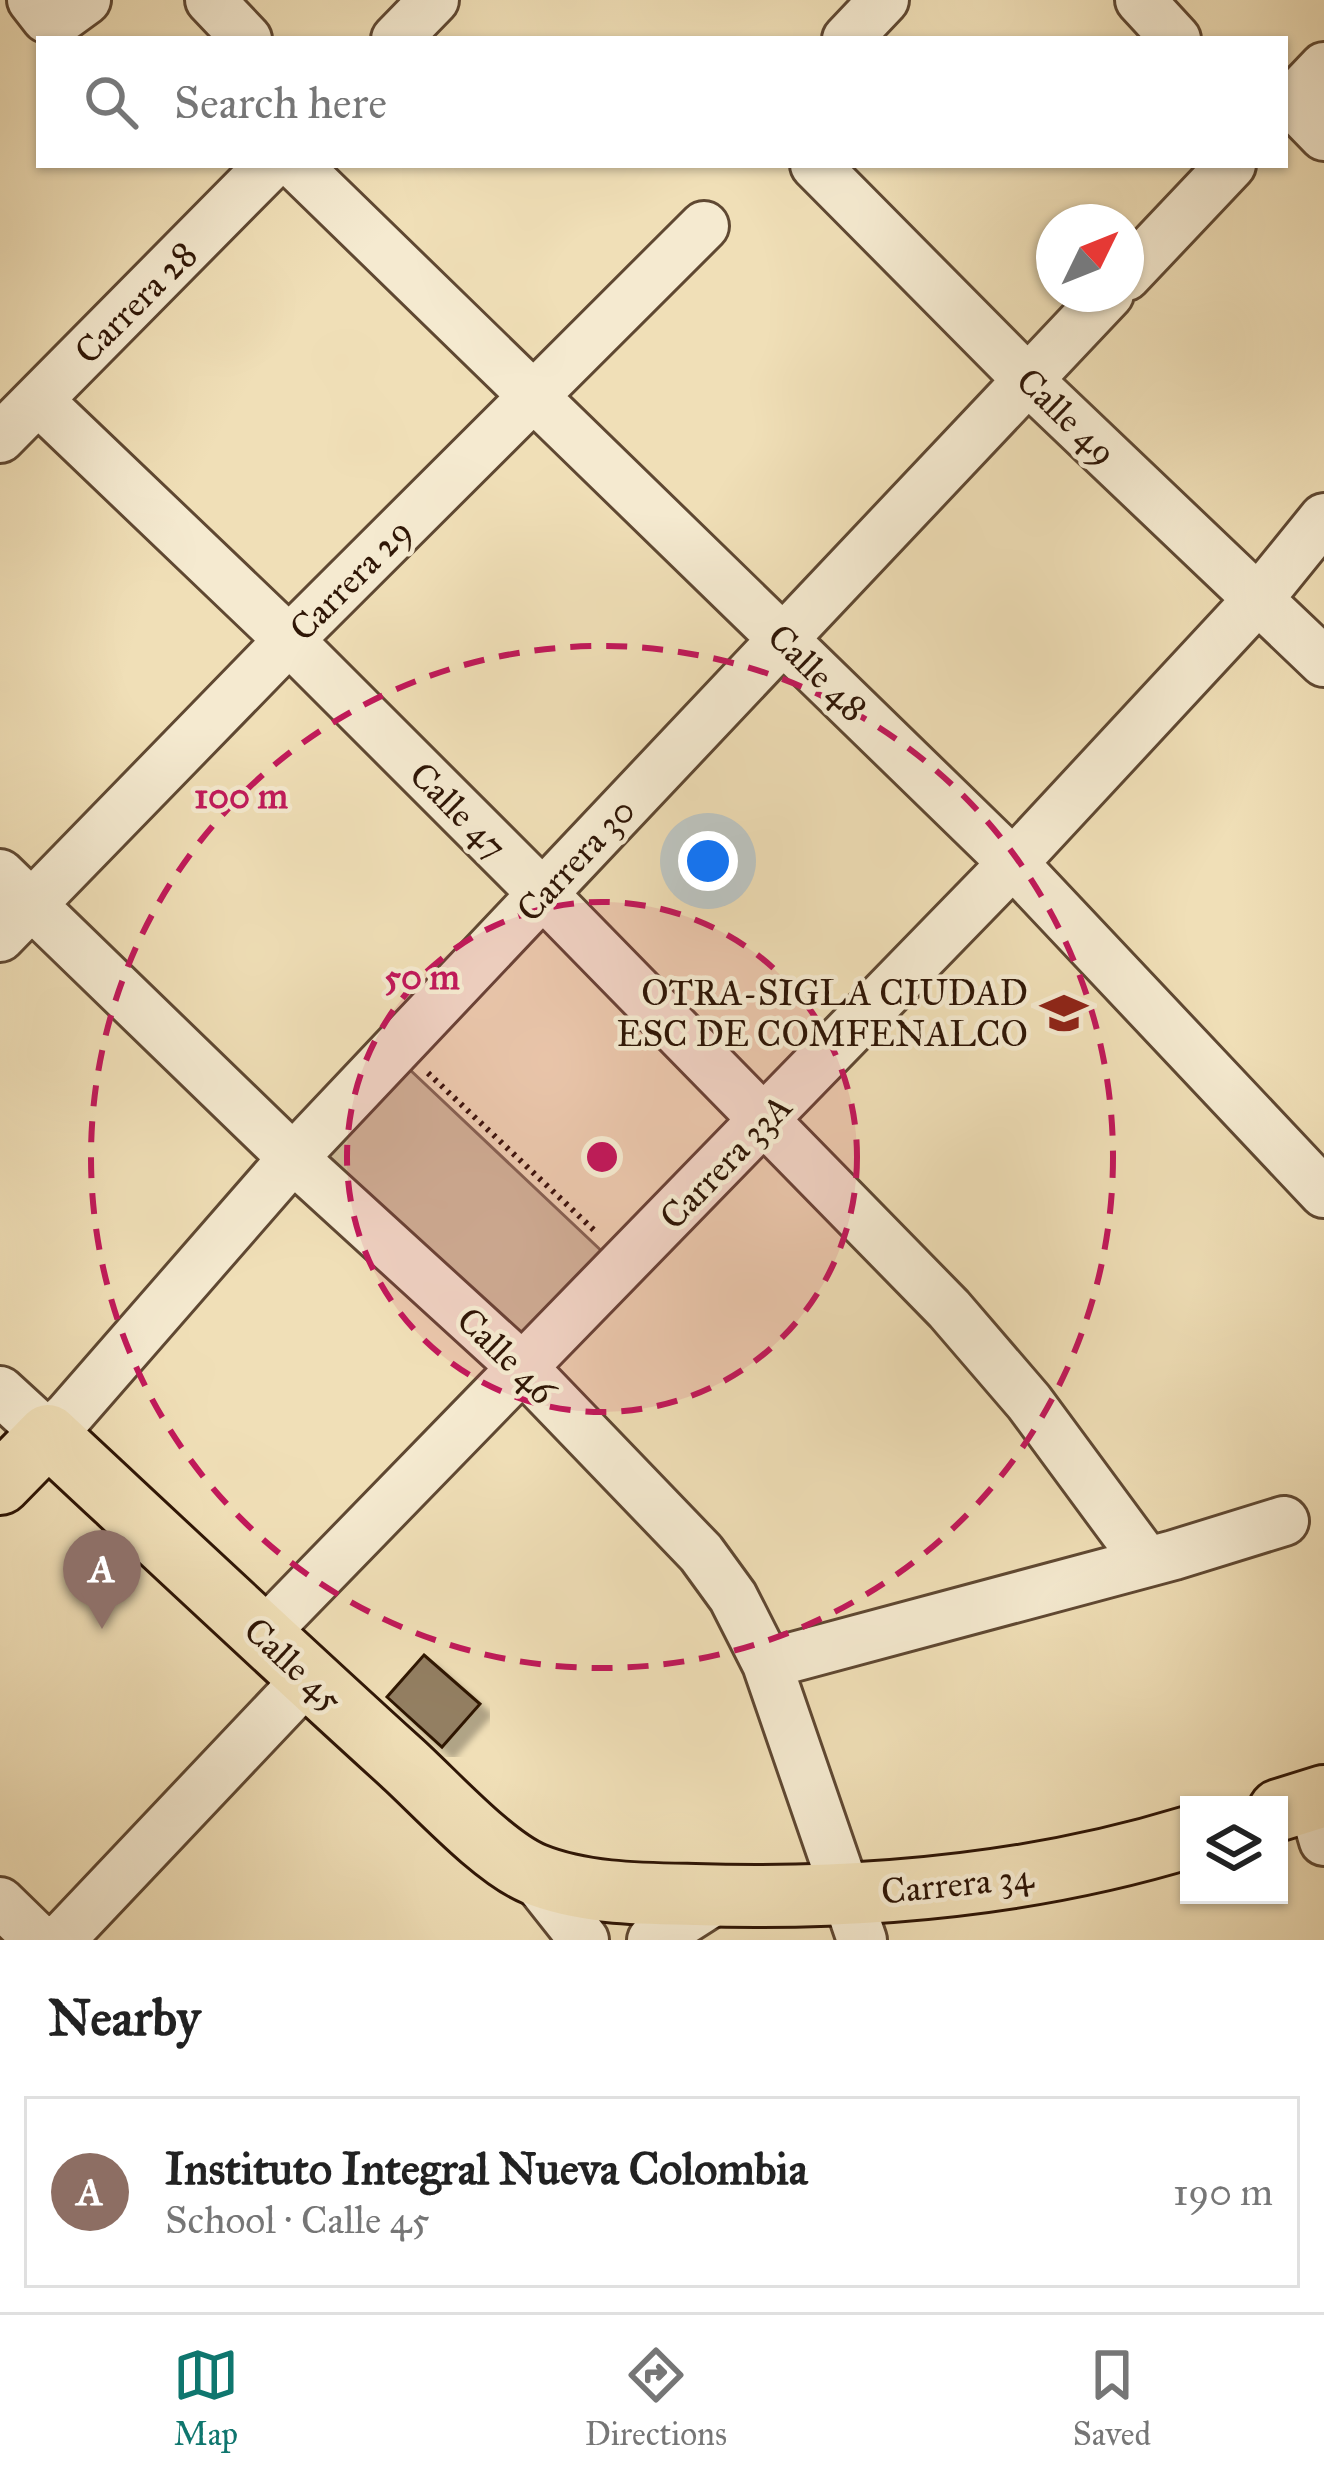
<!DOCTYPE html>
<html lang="en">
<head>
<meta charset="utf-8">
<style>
  :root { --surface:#fff; --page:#f6f6f6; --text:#222; --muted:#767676; --line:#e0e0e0; --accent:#0f766e }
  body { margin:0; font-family:"IM FELL Great Primer",serif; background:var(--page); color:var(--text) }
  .controls { position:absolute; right:36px; bottom:36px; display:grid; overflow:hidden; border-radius:0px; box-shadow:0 3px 9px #0004 }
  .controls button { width:108px; height:108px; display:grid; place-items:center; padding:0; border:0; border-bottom:3px solid var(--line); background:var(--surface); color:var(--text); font:60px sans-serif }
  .compass { position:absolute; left:1036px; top:204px; width:108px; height:108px; border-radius:50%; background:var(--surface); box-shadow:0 3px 9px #0004; rotate:47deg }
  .you { position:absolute; left:708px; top:861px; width:42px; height:42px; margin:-30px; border:9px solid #fff; border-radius:50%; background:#1a73e8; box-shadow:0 0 0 18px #1a73e833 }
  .badge { display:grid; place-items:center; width:78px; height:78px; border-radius:50%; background:var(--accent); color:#fff; font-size:39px; font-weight:700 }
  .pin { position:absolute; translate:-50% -99px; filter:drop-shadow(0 3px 6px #0008) }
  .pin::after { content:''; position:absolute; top:63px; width:42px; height:36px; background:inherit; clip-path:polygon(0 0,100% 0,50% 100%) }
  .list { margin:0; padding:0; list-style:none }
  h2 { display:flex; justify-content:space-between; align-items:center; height:156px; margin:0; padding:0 48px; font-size:51px }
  h2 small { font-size:39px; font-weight:400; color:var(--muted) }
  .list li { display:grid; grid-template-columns:78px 1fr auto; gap:36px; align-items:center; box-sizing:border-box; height:192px; margin:0 24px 24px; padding:0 24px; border:3px solid var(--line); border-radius:0px }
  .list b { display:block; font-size:45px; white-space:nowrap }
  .list p { margin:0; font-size:39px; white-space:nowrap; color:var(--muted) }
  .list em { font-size:39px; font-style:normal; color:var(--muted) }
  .icon { flex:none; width:66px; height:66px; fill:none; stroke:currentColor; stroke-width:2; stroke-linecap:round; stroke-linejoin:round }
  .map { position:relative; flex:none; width:1324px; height:1940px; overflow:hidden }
  .search { position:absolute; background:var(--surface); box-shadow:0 3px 9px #0004; left:36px; right:36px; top:36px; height:132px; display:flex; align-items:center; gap:30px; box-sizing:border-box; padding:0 42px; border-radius:0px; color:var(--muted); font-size:45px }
  .sheet { height:372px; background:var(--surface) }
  nav { display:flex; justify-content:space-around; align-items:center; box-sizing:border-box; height:168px; border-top:3px solid var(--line); background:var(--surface); font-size:33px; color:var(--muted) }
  nav a { display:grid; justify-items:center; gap:6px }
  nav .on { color:var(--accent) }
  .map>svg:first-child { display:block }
  .green { fill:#cfbd99; stroke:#7f6a50; stroke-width:3 }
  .building { fill:#937f62; stroke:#2f1606; stroke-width:3; filter:url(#shadow) }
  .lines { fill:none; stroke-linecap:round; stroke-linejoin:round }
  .minor-casing { stroke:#5f4832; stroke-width:54 }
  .major-casing { stroke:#2f1606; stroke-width:66 }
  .path { stroke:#2f1606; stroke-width:6; stroke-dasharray:3 6; stroke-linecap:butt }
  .minor { stroke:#f5ead0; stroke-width:48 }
  .major { stroke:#f0dfb7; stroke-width:60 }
  .ring { fill:none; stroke:#c2185b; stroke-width:6; stroke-dasharray:21 15 }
  .labels { text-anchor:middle; stroke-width:9; stroke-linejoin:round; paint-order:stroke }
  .street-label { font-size:36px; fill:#2f1606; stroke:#f5ead0 }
  .poi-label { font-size:36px; fill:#2f1606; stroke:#f5ead0; text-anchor:end }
  .centre { fill:#c2185b; stroke:#f5ead0; stroke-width:6 }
  .ring-label { font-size:36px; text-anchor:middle; font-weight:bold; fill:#c2185b; stroke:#f5ead0; stroke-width:9; stroke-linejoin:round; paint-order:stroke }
</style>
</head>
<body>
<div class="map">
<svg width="1324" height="1940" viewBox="0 0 1324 1940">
  <defs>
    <filter id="shadow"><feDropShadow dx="11" dy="11" stdDeviation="3" flood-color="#0004"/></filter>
  </defs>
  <rect width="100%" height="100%" fill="#f0dfb7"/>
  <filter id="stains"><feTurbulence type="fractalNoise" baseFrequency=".00167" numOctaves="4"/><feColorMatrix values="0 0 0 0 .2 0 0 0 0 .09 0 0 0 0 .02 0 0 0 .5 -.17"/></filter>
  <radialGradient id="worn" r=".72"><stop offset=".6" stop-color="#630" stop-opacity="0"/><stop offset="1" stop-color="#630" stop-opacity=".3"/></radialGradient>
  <path class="green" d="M407,1067L608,1257L525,1346L323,1155Z"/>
  <path class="building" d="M424,1655L480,1704L442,1747L387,1697Z"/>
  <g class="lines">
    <defs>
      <path id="minor" d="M32,0L46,18L64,16L86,0
        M210,0L247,39
        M1140,0L1176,39
        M396,39L434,0
        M847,39L884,0
        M1291,102L1324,136
        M1285,108L1324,67
        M296,165L1013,863L1324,1193
        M815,165L1028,380L1324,662
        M1126,276L1231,165
        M38,400L289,640L543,894L949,1309L1029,1402L1147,1562
        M0,438L270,165
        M0,874L293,1158L523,1368L701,1553L733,1597L767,1664L862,1940
        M0,937L289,640L704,226
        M0,1391L48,1435L68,1416L293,1158L1109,294
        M262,1635L1013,863L1259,598L1324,518
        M767,1664L1174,1555L1284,1521
        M1312,1800L1324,1841
        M531,1873L584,1940
        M0,1902L39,1940
        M60,1940L308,1678
        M652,1940L721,1896"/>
      <path id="major" d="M0,1484L48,1435C166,1545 283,1655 402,1763C436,1794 493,1857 534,1874C583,1894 642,1894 695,1895C862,1900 1029,1886 1189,1837
        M1279,1810L1324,1796"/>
    </defs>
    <use href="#minor" class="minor-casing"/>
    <use href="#major" class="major-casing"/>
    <path class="path" d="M428,1073L597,1233"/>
    <use href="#minor" class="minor"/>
    <use href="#major" class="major"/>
  </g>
  <circle cx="602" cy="1157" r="255" fill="#c2185b" fill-opacity=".12"/>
  <g class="ring">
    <circle cx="602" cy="1157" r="255"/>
    <circle cx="602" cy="1157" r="511"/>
  </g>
  <defs>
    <symbol id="school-bare" viewBox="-9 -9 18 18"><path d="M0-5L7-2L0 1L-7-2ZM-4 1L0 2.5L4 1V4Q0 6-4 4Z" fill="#8f2418" stroke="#f5ead0" stroke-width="2.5" paint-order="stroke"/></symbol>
  </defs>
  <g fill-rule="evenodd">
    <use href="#school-bare" x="1031" y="980" width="66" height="66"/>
  </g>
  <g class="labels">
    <g class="street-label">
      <text transform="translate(135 302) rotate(-45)" y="13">Carrera 28</text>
      <text transform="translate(1067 416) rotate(44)" y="13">Calle 49</text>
      <text transform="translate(350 579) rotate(-45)" y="13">Carrera 29</text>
      <text transform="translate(818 672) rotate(44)" y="13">Calle 48</text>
      <text transform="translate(459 810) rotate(45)" y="13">Calle 47</text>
      <text transform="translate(575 859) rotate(-47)" y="13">Carrera 30</text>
      <text transform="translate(725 1161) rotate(-46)" y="13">Carrera 33A</text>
      <text transform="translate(507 1355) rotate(44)" y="13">Calle 46</text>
      <text transform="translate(294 1664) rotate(43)" y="13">Calle 45</text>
      <text transform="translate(957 1883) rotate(-6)" y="13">Carrera 34</text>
    </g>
    <g class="poi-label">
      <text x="1028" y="1005">OTRA-SIGLA CIUDAD<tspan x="1028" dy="41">ESC DE COMFENALCO</tspan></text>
    </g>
  </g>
  <circle cx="602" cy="1157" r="18" class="centre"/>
  <g class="ring-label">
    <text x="241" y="808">100 m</text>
    <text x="422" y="989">50 m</text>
  </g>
  <rect width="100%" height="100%" filter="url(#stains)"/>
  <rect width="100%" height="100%" fill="url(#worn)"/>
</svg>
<div class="controls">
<button><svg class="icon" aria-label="layers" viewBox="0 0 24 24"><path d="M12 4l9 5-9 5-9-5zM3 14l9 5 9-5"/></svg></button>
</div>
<svg class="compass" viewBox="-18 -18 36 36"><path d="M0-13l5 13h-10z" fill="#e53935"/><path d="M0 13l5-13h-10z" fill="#767676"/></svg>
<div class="you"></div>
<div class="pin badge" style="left:102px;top:1629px;background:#8d6e63">A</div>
<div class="search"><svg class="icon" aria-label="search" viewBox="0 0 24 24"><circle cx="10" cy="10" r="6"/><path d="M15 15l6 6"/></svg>Search here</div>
</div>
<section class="sheet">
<h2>Nearby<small></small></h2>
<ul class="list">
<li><span class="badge" style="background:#8d6e63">A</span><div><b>Instituto Integral Nueva Colombia</b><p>School · Calle 45</p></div><em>190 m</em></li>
</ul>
</section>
<nav>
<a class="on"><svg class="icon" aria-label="map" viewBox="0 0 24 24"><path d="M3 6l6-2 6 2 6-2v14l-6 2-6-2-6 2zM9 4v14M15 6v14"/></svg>Map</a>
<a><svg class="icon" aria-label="directions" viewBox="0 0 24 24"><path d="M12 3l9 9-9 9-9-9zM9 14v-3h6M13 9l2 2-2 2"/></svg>Directions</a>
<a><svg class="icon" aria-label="saved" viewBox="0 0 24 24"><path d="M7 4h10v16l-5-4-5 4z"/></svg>Saved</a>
</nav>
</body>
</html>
